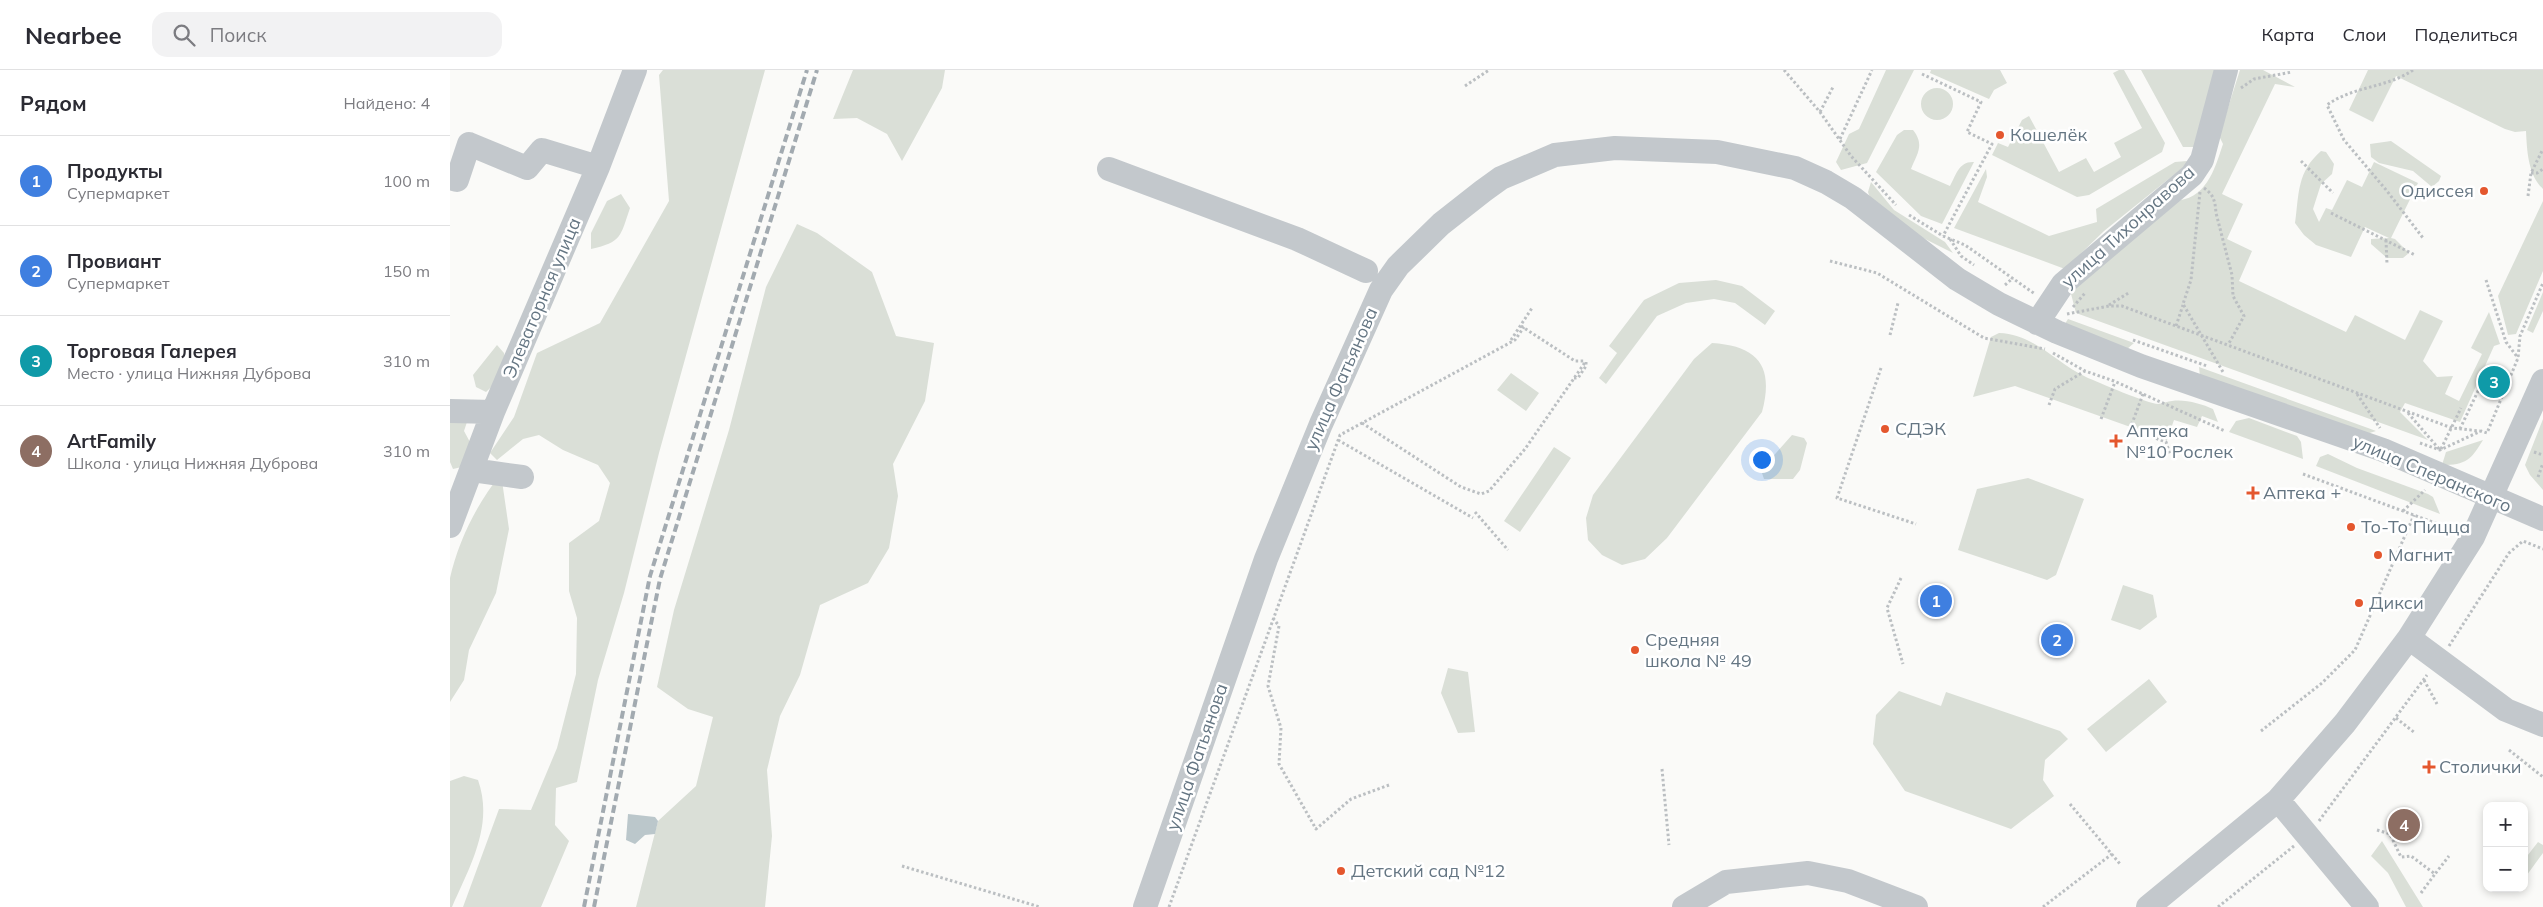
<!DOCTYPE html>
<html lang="ru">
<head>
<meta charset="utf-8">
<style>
  :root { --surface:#fff; --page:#f2f2f3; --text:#2b2b33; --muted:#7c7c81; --line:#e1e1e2; --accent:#d93025 }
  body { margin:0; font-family:Mulish,sans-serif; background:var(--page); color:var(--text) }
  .controls { position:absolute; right:15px; bottom:15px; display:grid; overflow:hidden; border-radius:10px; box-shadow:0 2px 8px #0003 }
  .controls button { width:45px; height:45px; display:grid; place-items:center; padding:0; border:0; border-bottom:1px solid var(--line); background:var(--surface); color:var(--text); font:25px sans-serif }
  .you { position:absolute; left:1311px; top:389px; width:18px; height:18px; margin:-12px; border:4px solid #fff; border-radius:50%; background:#1a73e8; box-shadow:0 0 0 8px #1a73e833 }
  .badge { display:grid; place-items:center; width:32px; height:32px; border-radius:50%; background:var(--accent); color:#fff; font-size:16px; font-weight:700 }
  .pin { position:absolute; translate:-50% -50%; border:2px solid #fff; box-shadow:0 1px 5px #0006 }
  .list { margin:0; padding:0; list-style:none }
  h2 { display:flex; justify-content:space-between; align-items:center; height:65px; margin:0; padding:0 20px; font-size:21px }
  h2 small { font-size:16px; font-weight:400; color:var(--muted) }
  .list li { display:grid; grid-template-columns:32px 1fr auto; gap:15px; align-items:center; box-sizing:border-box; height:90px; padding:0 20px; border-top:1px solid var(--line) }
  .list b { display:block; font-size:19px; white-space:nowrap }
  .list p { margin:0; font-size:16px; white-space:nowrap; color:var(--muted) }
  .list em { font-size:16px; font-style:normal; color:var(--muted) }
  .icon { flex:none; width:28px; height:28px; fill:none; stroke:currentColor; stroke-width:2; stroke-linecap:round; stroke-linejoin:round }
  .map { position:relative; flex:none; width:2093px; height:837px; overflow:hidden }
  header { display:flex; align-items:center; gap:30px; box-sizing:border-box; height:70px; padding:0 25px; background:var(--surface); border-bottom:1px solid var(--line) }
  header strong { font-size:24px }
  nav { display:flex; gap:28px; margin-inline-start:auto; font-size:18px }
  .search { width:350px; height:45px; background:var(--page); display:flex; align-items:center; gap:12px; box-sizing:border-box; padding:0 18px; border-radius:15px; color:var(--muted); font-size:19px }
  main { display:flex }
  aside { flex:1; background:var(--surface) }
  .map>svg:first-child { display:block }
  .green { fill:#dadfd7 }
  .water { fill:#bbc7cb }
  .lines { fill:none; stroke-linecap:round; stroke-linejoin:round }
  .path { stroke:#bbbfc2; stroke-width:3; stroke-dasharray:2.5 2.5; stroke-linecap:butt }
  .minor { stroke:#c3c8cc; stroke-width:24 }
  .rail { stroke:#a2aab0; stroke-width:4; stroke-dasharray:8 4; stroke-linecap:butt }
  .poi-dot { fill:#e4572e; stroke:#fff; stroke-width:2 }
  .labels { text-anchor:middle; stroke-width:5; stroke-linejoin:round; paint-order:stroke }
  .poi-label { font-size:18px; fill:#657683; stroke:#fff; text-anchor:start }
  .street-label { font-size:18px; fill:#657683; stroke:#fff }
</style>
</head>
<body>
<header>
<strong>Nearbee</strong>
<div class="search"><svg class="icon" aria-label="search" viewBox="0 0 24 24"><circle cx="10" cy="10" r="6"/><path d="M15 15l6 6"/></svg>Поиск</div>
<nav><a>Карта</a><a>Слои</a><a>Поделиться</a></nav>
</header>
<main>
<aside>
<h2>Рядом<small>Найдено: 4</small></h2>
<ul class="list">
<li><span class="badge" style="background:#3f7fe0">1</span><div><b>Продукты</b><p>Супермаркет</p></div><em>100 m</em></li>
<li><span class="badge" style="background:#3f7fe0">2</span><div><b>Провиант</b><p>Супермаркет</p></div><em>150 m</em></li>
<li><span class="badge" style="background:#0f9aa8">3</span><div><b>Торговая Галерея</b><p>Место · улица Нижняя Дуброва</p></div><em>310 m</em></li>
<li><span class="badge" style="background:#8d6e63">4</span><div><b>ArtFamily</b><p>Школа · улица Нижняя Дуброва</p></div><em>310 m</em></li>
</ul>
</aside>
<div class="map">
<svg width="2093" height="837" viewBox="0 0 2093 837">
  <rect width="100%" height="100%" fill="#fafaf8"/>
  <path class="green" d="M213,0H315L209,383L174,523L148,610L127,712L106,718L105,755L119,771L91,837H13L49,739L81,740L107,678L126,604L127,548L119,521V473L149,451L160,413L148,395L113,380L89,365L73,369L47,390L40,383L64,347L87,283L150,253L219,131L209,5Z
    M403,0H495L492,18L452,91L437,64L407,48L383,49Z
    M1436,0H1464L1417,93L1391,100L1386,92L1399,64L1409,59Z
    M1481,0H1550L1557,13L1544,20L1539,29L1480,3Z
    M1669,0H1674L1715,73L1712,82L1639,125L1627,127L1542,85L1548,73L1558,77L1572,50L1579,46L1609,102L1636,88L1644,102L1671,87L1664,73L1692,58L1663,3Z
    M1691,0H1767L1745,77H1733Z
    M1790,0H1813L1845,17L1825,14L1772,124L1793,134L1777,169L1802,181L1789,211L1896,262L1905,245L1955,270L1970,240L1993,251L1973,291L1987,307L2003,306L1995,324L2009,331L2032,284L2021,278L2039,242L2050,274L2044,276L2010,352L1955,333L1950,342L1978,370L1626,243L1620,220L1723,131C1756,130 1764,101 1773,74L1769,66Z
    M1918,0H2093V119C2078,105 2077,81 2076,61L2065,62L2055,59L1946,6L1923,52L1899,40Z
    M1471 34a16 16 0 1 1 32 0a16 16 0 1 1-32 0Z
    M1454,60H1463C1475,75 1467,84 1461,99L1500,116C1506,105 1509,91 1524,92L1492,154L1471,146L1426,102L1447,65Z
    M1941,71L1991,106L1989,111L1982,117L1963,101L1929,93L1921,87L1920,74Z
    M1871,81L1876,82L1884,94L1882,104L1871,114L1863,139L1869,152L1876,138L1882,140L1897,110L1912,117L1924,92L1968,113L1941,168L1945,169L1959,183L1953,188H1937L1921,174V169L1939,168L1915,157L1901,187L1866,175L1854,165L1845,153C1849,123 1847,102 1871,81Z
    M1737,91L1736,95L1654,161L1615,199L1504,158L1536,99L1537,107L1528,132L1599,166L1647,152L1646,139L1725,92Z
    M1421,112L1444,140L1495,172L1503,183L1467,165L1421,131L1418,122Z
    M171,124L180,138C170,167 172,172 141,179V163L157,131Z
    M2093,131V201L2066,264L2058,265L2048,226Z
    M347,154L367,163L422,202L446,266L484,273L475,331L443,394L448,426L439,478L418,513L370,535L350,605L330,646L317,700L322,766L315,837H186L208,751L246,716L263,647L238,639L207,617L224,540L279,360L316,217Z
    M1266,210L1292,216L1325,241L1315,255L1285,233L1264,229L1236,233L1207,246L1156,314L1149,308L1167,283L1159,276L1194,230L1229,213Z
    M2093,222V241L2083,263L2077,260Z
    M1618,249L1684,273L1676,280L1613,257Z
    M1549,263C1584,264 1606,293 1636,307C1647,312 1699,334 1708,334C1712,334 1718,331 1722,331C1735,329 1752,334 1763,339L1768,352L1752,346L1747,357L1724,350L1717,370L1565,316L1523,327L1541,267Z
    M1262,273C1309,276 1324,297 1312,342L1217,468L1195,489L1172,495L1152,485L1138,470L1136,448L1143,425L1244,289Z
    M47,275L54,283L58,301L36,322L26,317L23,305Z
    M1749,297L1918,358L1926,361L1913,365L1750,307Z
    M1061,303L1089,323L1076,341L1047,320Z
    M0,348L18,349L14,361L21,374L16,396L3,399L0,392Z
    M1799,348L1847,366L1851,372L1853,389L1779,362L1786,351Z
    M2093,349V420L2080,405L2075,395Z
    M1342,365L1354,368L1357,373L1350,400L1343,409H1314L1311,400Z
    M2033,370C2021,390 2016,395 1992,395L1996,382Z
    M1104,377L1121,388L1070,462L1054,451Z
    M1878,384L1907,398L1978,424L1983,427L1990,444L1866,396L1870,387Z
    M51,404L59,459L46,523L19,580L14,610L0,632V508C8,472 27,433 51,404Z
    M1578,408L1634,429L1606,505L1597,510L1508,480L1527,419Z
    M1673,515L1703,525L1707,547L1690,560L1661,550Z
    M998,598L1018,602L1025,662L1008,663L991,623Z
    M1699,609L1717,632L1656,682L1637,659Z
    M1449,621L1491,636L1496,622L1610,661L1618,669L1595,690L1593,710L1604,726L1561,759L1455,721L1423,674L1426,645Z
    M14,706L28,710C44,755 20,796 2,837H0V711Z
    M1932,771L1973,837H1956L1938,803L1921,786Z
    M2088,772L2093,775V783L2074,809V790Z"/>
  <path class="water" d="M178,744L205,747L208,751L205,764L195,765L185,774L176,770Z"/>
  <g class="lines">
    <path class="path" d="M1334,0L1370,42L1401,86L1446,135
      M1963,0C1937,18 1903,16 1877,35L1894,70L1937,121L1973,168
      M1472,4L1531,32L1517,62L1542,74L1493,166
      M1015,16L1039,0
      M1791,18L1804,9L1842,2
      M1370,42L1383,17
      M1390,69L1422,0
      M1851,91L1883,123
      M2081,103H2087L2093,99
      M1754,118C1764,125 1765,131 1766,143L1782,205L1783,226L1794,246L1778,275
      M1750,122L1741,210L1733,234L1773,302
      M2078,126L2081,103L2093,79
      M1881,143L1965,185
      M1459,145L1493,166L1515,175L1585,224
      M1500,169L1511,186L1524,195
      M1936,170L1937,194
      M1380,191L1427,203L1534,268L1595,279
      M2036,210L2056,272L2068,288
      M1555,215L1563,208
      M1659,235L1680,222
      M1623,237L1635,223
      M1617,244L1659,236H1672L2002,358L2030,361
      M1071,256L1125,291H1135
      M1726,256L1733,235
      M1440,265L1448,233
      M1061,270L1082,238
      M1683,270L1757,296
      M1603,283L1635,301L1664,311L1775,361
      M1431,298L1387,428L1466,454
      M1124,308H1128L1136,296V291
      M1693,324L1680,359L1716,372L1720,384
      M1907,324L1930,358
      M1599,335L1605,319L1635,301
      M1958,343L1990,380
      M1651,349L1665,312
      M912,353L1011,417L1031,424L1039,421L1075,379L1136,291
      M2010,359L2037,302
      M888,370L1023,448
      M1970,373L1990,380L2031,361L2037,363L2068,288L2070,266L2093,213
      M1991,379L2011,338
      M2084,382L2093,385
      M1853,404L1988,454
      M2088,407L2093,393
      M1953,441L1975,420
      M1025,442L1058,480
      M1451,508L1437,538L1453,594
      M823,548L829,556L818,616L831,658L829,694L866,759L901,729L939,715
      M1999,576L2059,483L2073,471L2093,479
      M1974,610L1987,634
      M1946,648L1965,663
      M1811,661L1872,613L1905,580L1964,445
      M2059,680L2093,707
      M1212,699L1219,775
      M1620,734L1670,794
      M1869,751L1977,605
      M1927,760L1940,764L1951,787L1961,786L1985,804L1999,786
      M452,796L590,837
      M1971,823L1985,804
      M719,837L890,365L1065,270L1074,257
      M1593,837L1662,784
      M1768,837L1844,776"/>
    <path class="minor" d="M659,99L847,169L916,201
      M0,108L7,110L19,74L77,98L92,80L148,97
      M1587,253L1613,214L1742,105L1752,90L1776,0
      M0,341L43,342
      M22,400L72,407
      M0,456L43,342L148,97L185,0
      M1959,568L2056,640L2093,655
      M1828,730L1917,837
      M695,837L816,489L871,354L931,220L948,196L991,154L1033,121L1051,108L1105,85L1165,78L1267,82L1345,98L1376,112L1403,128L1507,209L1549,234L1607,262L1691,296L1933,380L2093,449
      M1234,837L1276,812L1358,803L1398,811L1466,837
      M1698,837L1828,730L1895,653L1959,568L2023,467L2093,311"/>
    <path class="rail" d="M134,837L200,506L357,0
      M144,837L210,509L367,0"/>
  </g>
  <g class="poi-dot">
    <circle cx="1550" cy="65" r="5"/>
    <circle cx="2034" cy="121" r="5"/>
    <circle cx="1435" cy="359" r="5"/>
    <path d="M1663.5 363.5h5v5h5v5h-5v5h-5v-5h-5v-5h5z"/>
    <path d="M1800.5 415.5h5v5h5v5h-5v5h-5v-5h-5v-5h5z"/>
    <circle cx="1901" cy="457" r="5"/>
    <circle cx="1928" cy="485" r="5"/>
    <circle cx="1909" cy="533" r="5"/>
    <circle cx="1185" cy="580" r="5"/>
    <path d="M1976.5 689.5h5v5h5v5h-5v5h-5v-5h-5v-5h5z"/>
    <circle cx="891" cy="801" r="5"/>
  </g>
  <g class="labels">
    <g class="poi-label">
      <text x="1560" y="71">Кошелёк</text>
      <text x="2024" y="127" text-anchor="end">Одиссея</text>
      <text x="1445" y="365">СДЭК</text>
      <text x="1676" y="367">Аптека<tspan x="1676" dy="21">№10 Рослек</tspan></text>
      <text x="1813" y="429">Аптека +</text>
      <text x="1911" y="463">То-То Пицца</text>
      <text x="1938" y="491">Магнит</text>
      <text x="1919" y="539">Дикси</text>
      <text x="1195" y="576">Средняя<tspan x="1195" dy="21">школа № 49</tspan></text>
      <text x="1989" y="703">Столички</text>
      <text x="901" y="807">Детский сад №12</text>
    </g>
    <g class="street-label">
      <text transform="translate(1678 157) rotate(-42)" y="6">улица Тихонравова</text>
      <text transform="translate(92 228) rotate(-67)" y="6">Элеваторная улица</text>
      <text transform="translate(891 309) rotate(-66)" y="6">улица Фатьянова</text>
      <text transform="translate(1982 404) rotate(23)" y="6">улица Сперанского</text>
      <text transform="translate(747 687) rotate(-71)" y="6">улица Фатьянова</text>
    </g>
  </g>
</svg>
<div class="controls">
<button>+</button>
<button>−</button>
</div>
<div class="you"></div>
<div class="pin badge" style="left:1486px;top:531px;background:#3f7fe0">1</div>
<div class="pin badge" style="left:1607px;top:570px;background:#3f7fe0">2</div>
<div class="pin badge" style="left:2044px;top:312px;background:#0f9aa8">3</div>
<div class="pin badge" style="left:1954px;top:755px;background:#8d6e63">4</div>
</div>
</main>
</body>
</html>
